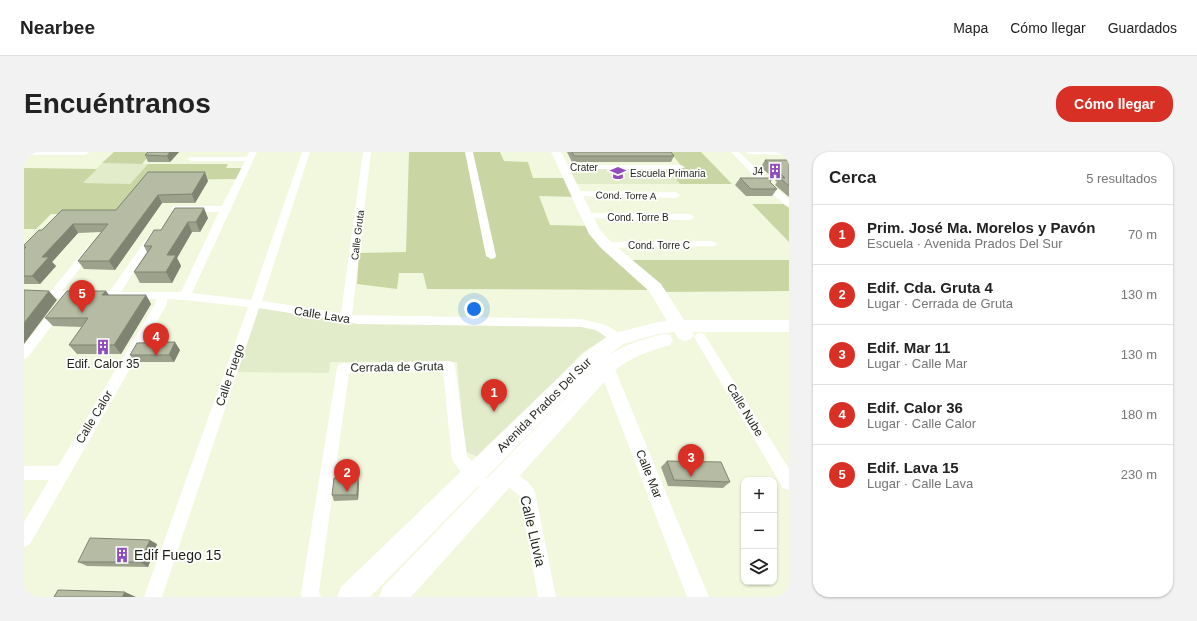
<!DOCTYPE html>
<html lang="es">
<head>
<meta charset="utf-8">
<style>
  :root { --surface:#fff; --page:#f2f2f2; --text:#222; --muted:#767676; --line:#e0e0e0; --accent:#d93025 }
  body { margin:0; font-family:Helvetica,sans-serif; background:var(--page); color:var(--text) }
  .controls { position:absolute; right:12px; bottom:12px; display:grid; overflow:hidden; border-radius:8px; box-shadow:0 1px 3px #0004 }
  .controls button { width:36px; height:36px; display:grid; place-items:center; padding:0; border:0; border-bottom:1px solid var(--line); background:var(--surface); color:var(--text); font:20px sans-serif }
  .you { position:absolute; left:450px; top:157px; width:14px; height:14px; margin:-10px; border:3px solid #fff; border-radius:50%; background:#1a73e8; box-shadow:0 0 0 6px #1a73e833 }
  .badge { display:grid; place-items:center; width:26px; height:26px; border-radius:50%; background:var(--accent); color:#fff; font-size:13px; font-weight:700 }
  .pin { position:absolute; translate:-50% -33px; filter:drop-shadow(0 1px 2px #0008) }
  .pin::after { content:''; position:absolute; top:21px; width:14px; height:12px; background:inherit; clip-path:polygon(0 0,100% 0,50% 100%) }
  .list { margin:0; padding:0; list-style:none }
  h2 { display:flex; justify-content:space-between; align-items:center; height:52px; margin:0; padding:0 16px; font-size:17px }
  h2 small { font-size:13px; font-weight:400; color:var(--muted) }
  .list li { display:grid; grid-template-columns:26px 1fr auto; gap:12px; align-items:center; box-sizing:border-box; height:60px; padding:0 16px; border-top:1px solid var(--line) }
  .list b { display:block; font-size:15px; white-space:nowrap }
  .list p { margin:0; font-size:13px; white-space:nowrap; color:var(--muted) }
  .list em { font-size:13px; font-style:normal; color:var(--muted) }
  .icon { flex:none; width:22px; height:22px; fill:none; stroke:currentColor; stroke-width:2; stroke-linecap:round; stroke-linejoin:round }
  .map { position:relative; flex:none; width:765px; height:445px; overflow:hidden; border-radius:16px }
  header { display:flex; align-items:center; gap:24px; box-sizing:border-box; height:56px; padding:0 20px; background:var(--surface); border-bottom:1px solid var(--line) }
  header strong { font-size:19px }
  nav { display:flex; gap:22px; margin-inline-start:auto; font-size:14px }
  .intro { display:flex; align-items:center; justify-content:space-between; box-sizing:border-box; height:96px; padding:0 24px }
  h1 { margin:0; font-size:28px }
  .button { padding:10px 18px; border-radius:16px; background:var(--accent); color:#fff; font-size:14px; font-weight:700 }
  main { display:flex; gap:24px; padding:0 24px }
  aside { flex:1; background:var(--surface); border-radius:16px; box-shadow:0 1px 3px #0004 }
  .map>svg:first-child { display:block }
  .built { fill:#e3ecca }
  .green { fill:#c9d6a3 }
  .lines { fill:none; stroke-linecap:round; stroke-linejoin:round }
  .minor { fill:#fff; fill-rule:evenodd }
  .tertiary { fill:#fff; fill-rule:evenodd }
  .secondary { fill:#fff; fill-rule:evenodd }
  .wall { fill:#9ca28c }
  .shaded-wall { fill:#7f8472 }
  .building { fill:#b5bca3; stroke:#7f8472 }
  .labels { text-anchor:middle; stroke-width:3.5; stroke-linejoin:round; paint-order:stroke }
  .far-street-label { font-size:10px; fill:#1e2117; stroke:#fff }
  .far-poi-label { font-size:10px; fill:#1e2117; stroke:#fff; text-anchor:end }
  .street-label { font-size:12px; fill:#1e2117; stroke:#fff }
  .poi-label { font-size:12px; fill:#1e2117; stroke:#fff }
  .near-street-label { font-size:14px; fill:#1e2117; stroke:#fff }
  .near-poi-label { font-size:14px; fill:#1e2117; stroke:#fff; text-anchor:start }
</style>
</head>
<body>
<header>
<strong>Nearbee</strong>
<nav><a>Mapa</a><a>Cómo llegar</a><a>Guardados</a></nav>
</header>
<div class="intro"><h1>Encuéntranos</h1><a class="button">Cómo llegar</a></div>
<main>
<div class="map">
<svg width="765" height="445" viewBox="0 0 765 445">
  <rect width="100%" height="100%" fill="#f1f8dd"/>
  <path class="built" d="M78,11L124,12L106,32H58Z
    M538,16H643L656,32H546Z
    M235,156L328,170L565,174L583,185L558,201L457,307L441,299L433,210H306L305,221L213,220Z"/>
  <path class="green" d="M90,0H128L118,12L78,11Z
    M385,0H476L480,9L504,10L509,26H543L551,45L515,44L526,73L566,74L599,108H765V139L630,140L628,138L403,137L399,121H375L373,137L333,132L335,101L382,100Z
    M646,0H677L708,32H656L643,16H659Z
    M124,12H204L202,16H219L213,27L125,28L98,62H27L12,77H0V16L73,17L59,31L106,32Z
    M728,52H761L765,56V90Z"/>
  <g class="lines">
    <path class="minor" d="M0,0H64L65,1L61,3H0Z
      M225,0H233L168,141L227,148L278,0H286L238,149L317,161L339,0H347L328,163L557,167C571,170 591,173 599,187L597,190C587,193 582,184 574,179C569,177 562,176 557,175L334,172L235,156L138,445H120L224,155L161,148L143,147V152L6,392L0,395V370L25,328H0V314H34L131,152L132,147L0,146V138L27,139L63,95L66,94L71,97L38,139H86L127,80L130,79L135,82L97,140H157L195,60H150L146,57L150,54H198L221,9H167L163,7L167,5H223Z
      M441,0H449L472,104L471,106L467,107L462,104Z
      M707,0H715L741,25V29H735Z
      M721,0H765V3L725,2Z
      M536,13H657L661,15L657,17H536Z
      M744,34H750L765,47V55L762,54L744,38L743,36Z
      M552,39L652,40L656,43L652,46L549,44L548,42Z
      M563,61L666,62L671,65L666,68L560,66L558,64Z
      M688,89L693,92L691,94L582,96L577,93L582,90Z
      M35,152L39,153L41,156L39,159L4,205L0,207V193L31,153Z
      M676,181L680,182L765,317V338L759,336L670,185L672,182Z
      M425,209L430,211L431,214L443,304L461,322L463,327L461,332L455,334C445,330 433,317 428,307L419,219L325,221L295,440L297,445H278L277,441L313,216L314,213L319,211Z
      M481,316C491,320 507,330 511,340L532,445H514L496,344L476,328L473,323L476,318Z"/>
    <path class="tertiary" d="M571,202L588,211L590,215L685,445H663L576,219L566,212L563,208L566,204Z"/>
    <path class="secondary" d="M527,0H537L576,78L587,90L637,132L660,168H765V180H668L670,183L667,187L661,189L655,187L650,180L634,182L599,192L574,211L346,445H313L317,435L560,201L587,182L634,170L643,169L625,139L577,96L565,82Z
      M640,182L646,183L649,188L646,193C625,199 606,205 589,220L387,445H355L359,435L575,210C595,194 616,188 640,182Z"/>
  </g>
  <path class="wall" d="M124,0H155L146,10H124L121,3Z
    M543,0H647L650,4L647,10H548Z
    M741,8H765V45L751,33L753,30L737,15Z
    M124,20L184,29L171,51H138L91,118L60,117L54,109L77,80L54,81L28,110L32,114L16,132H0V93L18,78L92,58Z
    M716,26L746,30L753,37L748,44H722L711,33Z
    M151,56L184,66L176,80H168L153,106L157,114L148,131H116L110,120L123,100L120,94L137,78Z
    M82,139L85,143H122L127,152L97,202H53L45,193L58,175L29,174L21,166Z
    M156,198L150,210H111L106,203Z
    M643,309L706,330L699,336L644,334L637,315Z
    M335,331L334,348L310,349L308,343Z
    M133,392L124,415L63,414L54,410Z"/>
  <path class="shaded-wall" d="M146,0H155L146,10L143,4Z
    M181,20L184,29L171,51L168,42Z
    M134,43L138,51L91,118L85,109Z
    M180,56L184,66L176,80L172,70Z
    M164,70L168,80L153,106L157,114L148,131L142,120L143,103Z
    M49,72L54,81L28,110L32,114L16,132L8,124L18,105Z
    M25,139L33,148L0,192V171Z
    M82,139L88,148L78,143Z
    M122,143L127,152L97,202L90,193Z
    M151,190L156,198L150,210L145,203Z
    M334,325L335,331L334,348L333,343Z
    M126,388L133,392L124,415L116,410Z
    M101,440L112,445H98Z"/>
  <path class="building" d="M124,0H146L143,4L121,3Z
    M548,0H647L650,4H550Z
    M741,8H765V34L756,26H761Z
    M124,20H181L168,42L134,43L85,109H54L84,72H49L18,105H25L8,124H0V97L2,95H0V93L15,78H18L38,58H92Z
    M716,26H748L746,30L753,37H727Z
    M151,56H180L172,70H164L143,103H152L142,120H110L128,94H120L130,78H137Z
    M0,138L25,139L0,171Z
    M43,139H82L78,143H122L90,193H45L64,166H21Z
    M151,190L145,203H106L113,191Z
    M643,309L697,310L706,330L650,328Z
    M334,325L333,343H308L310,326Z
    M66,386L126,388L116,410H54Z
    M34,438L101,440L98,445H30Z"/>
  <defs>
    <symbol id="building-bare" viewBox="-9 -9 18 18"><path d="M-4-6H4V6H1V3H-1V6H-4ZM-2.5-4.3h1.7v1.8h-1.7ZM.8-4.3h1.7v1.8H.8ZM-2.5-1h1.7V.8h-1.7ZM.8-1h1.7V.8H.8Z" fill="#914bbe" stroke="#fff" stroke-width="2.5" paint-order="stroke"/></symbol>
    <symbol id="school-bare" viewBox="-9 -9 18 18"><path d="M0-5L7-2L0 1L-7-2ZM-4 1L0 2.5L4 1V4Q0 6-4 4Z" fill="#914bbe" stroke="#fff" stroke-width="2.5" paint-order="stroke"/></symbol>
  </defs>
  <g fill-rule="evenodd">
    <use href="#building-bare" x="740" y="8" width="22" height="22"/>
    <use href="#school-bare" x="583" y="10" width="22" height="22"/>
    <use href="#building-bare" x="68" y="184" width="22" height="22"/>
    <use href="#building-bare" x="87" y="392" width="22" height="22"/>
  </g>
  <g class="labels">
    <g class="far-street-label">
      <text x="560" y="19">Crater</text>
      <text transform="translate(602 43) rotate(1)" y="4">Cond. Torre A</text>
      <text x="614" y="69">Cond. Torre B</text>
      <text transform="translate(333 83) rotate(-83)" y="4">Calle Gruta</text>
      <text x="635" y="97">Cond. Torre C</text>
    </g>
    <g class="far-poi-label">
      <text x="739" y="23">J4</text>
      <text x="606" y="25" text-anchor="start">Escuela Primaria</text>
    </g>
    <g class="street-label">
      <text transform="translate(298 163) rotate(9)" y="4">Calle Lava</text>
      <text transform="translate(373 215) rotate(-1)" y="4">Cerrada de Gruta</text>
      <text transform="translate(206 223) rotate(-71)" y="4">Calle Fuego</text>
      <text transform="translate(520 253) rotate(-45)" y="4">Avenida Prados Del Sur</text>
      <text transform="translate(721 258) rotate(59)" y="4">Calle Nube</text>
      <text transform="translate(70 265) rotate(-59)" y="4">Calle Calor</text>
      <text transform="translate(625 322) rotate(68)" y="4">Calle Mar</text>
    </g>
    <g class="poi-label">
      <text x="79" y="216">Edif. Calor 35</text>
    </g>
    <g class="near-street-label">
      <text transform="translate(509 379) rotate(77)" y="5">Calle Lluvia</text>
    </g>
    <g class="near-poi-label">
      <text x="110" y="408">Edif Fuego 15</text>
    </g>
  </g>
</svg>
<div class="controls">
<button>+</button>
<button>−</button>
<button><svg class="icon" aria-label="layers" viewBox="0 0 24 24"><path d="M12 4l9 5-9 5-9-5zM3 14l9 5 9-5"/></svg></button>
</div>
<div class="you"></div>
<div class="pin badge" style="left:470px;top:260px">1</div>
<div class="pin badge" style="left:323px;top:340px">2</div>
<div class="pin badge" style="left:667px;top:325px">3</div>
<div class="pin badge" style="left:132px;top:204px">4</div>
<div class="pin badge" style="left:58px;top:161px">5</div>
</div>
<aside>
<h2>Cerca<small>5 resultados</small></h2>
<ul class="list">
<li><span class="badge">1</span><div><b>Prim. José Ma. Morelos y Pavón</b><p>Escuela · Avenida Prados Del Sur</p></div><em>70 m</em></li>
<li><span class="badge">2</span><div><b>Edif. Cda. Gruta 4</b><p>Lugar · Cerrada de Gruta</p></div><em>130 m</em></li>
<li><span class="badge">3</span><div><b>Edif. Mar 11</b><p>Lugar · Calle Mar</p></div><em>130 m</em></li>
<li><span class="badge">4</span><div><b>Edif. Calor 36</b><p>Lugar · Calle Calor</p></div><em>180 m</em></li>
<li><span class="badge">5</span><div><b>Edif. Lava 15</b><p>Lugar · Calle Lava</p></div><em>230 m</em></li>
</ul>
</aside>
</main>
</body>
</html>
